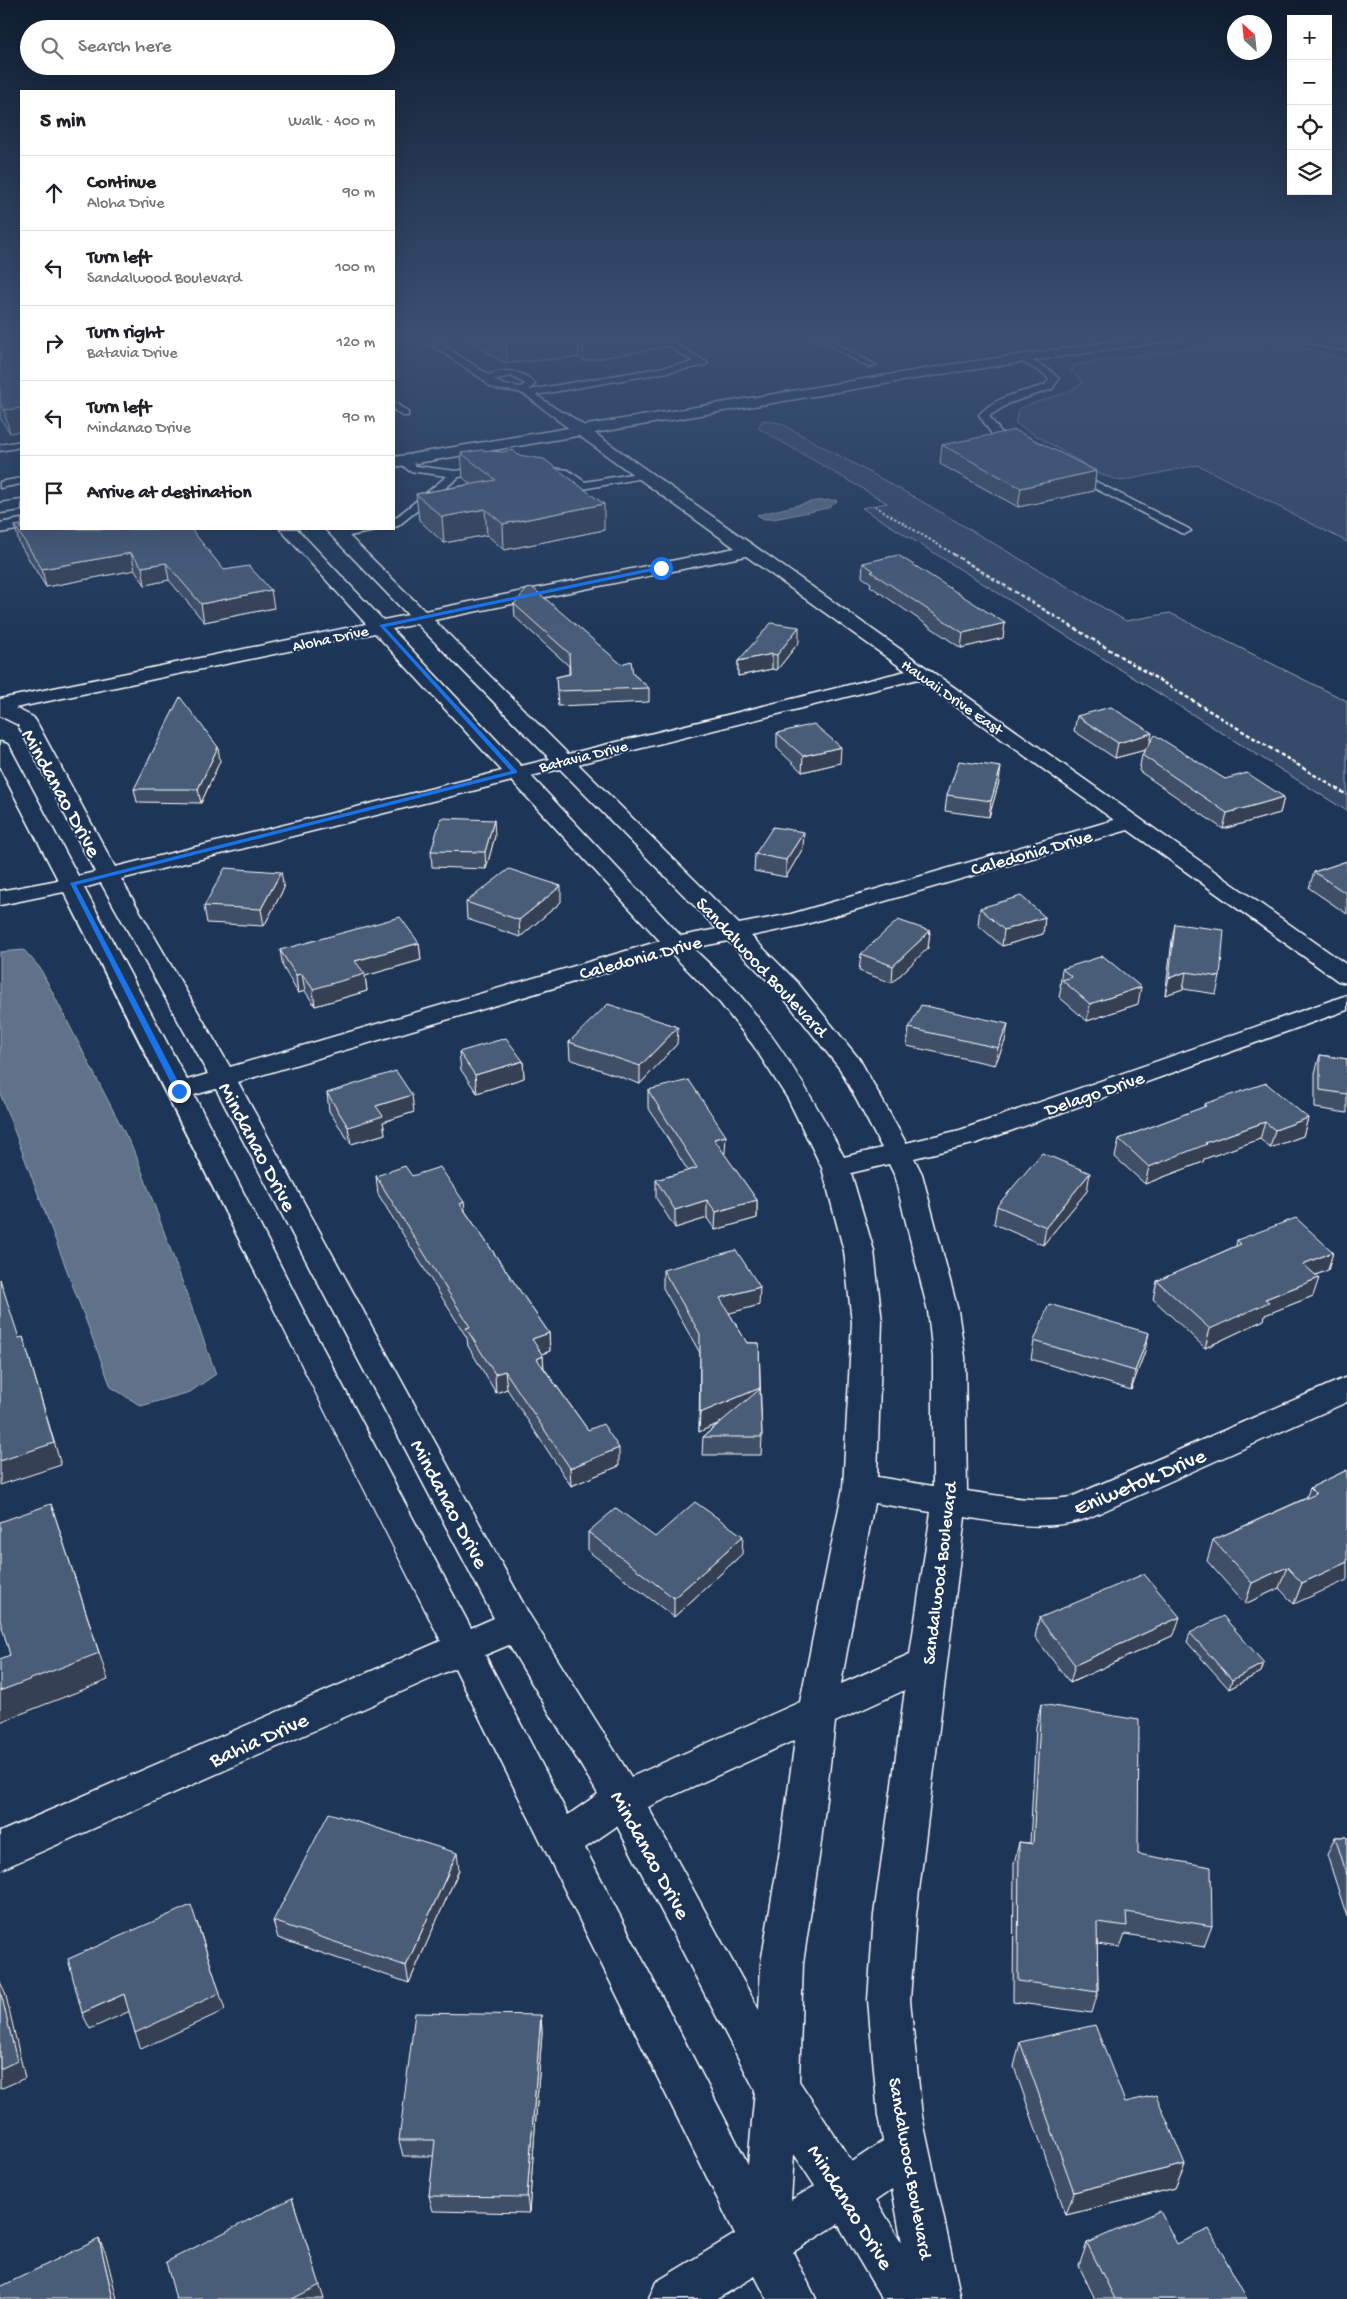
<!DOCTYPE html>
<html lang="en">
<head>
<meta charset="utf-8">
<style>
  :root { --surface:#fff; --page:#f6f6f6; --text:#202124; --muted:#757577; --line:#e0e0e0 }
  body { margin:0; font-family:"Gochi Hand",sans-serif; background:var(--page); color:var(--text) }
  .controls { position:absolute; right:15px; top:15px; display:grid; overflow:hidden; border-radius:0px; box-shadow:0 5px 20px #0002 }
  .controls button { width:45px; height:45px; display:grid; place-items:center; padding:0; border:0; border-bottom:1px solid var(--line); background:var(--surface); color:var(--text); font:25px sans-serif }
  .compass { position:absolute; left:1227px; top:15px; width:45px; height:45px; border-radius:50%; background:var(--surface); box-shadow:0 5px 20px #0002; rotate:333deg }
  .stop { position:absolute; width:15px; height:15px; margin:-11px; border:4px solid #1a73e8; border-radius:50%; background:#fff }
  .stop.end { background:#1a73e8; border-color:#fff; box-shadow:0 1px 5px #0008 }
  .list { margin:0; padding:0; list-style:none }
  h2 { display:flex; justify-content:space-between; align-items:center; height:65px; margin:0; padding:0 20px; font-size:21px }
  h2 small { font-size:16px; font-weight:400; color:var(--muted) }
  .list li { display:grid; grid-template-columns:32px 1fr auto; gap:15px; align-items:center; box-sizing:border-box; height:75px; padding:0 20px; border-top:1px solid var(--line) }
  .list b { display:block; font-size:19px; white-space:nowrap }
  .list p { margin:0; font-size:16px; white-space:nowrap; color:var(--muted) }
  .list em { font-size:16px; font-style:normal; color:var(--muted) }
  .icon { flex:none; width:28px; height:28px; fill:none; stroke:currentColor; stroke-width:2; stroke-linecap:round; stroke-linejoin:round }
  .map { position:relative; flex:none; width:1347px; height:2299px; overflow:hidden }
  .search { position:absolute; background:var(--surface); box-shadow:0 5px 20px #0002; left:20px; top:20px; width:375px; height:55px; display:flex; align-items:center; gap:12px; box-sizing:border-box; padding:0 18px; border-radius:28px; color:var(--muted); font-size:19px }
  .panel { position:absolute; background:var(--surface); box-shadow:0 5px 20px #0002; left:20px; top:90px; width:375px; height:440px; border-radius:0px }
  .map>svg:first-child { display:block }
  .green { fill:#364b69; stroke:#9aa5b4 }
  .water { fill:#617289; stroke:#a0aab8 }
  .lines { fill:none; stroke-linecap:round; stroke-linejoin:round }
  .lane-casing { stroke:#fff; stroke-width:3 }
  .street-casing { stroke:#fff; stroke-width:3 }
  .highway-casing { stroke:#fff; stroke-width:3 }
  .path-far1 { stroke:#fff; stroke-width:2; stroke-dasharray:2.5 2; stroke-linecap:butt }
  .path { stroke:#fff; stroke-width:2.5; stroke-dasharray:4 2.5; stroke-linecap:butt }
  .lane { fill:#1d3557; fill-rule:evenodd }
  .street { fill:#1d3557; fill-rule:evenodd }
  .highway { fill:#1d3557; fill-rule:evenodd }
  .wall { fill:#405068; stroke:#fff }
  .shaded-wall { fill:#344155; stroke:#fff }
  .building { fill:#4a5d79; stroke:#fff }
  .route { fill:#1a73e8 }
  .labels { text-anchor:middle; stroke-width:4; stroke-linejoin:round; paint-order:stroke }
  .far-street-label { font-size:16px; fill:#fff; stroke:#1d3557 }
  .street-label { font-size:19px; fill:#fff; stroke:#1d3557 }
  .near-street-label { font-size:22px; fill:#fff; stroke:#1d3557 }
</style>
</head>
<body>
<div class="map">
<svg width="1347" height="2299" viewBox="0 0 1347 2299">
  <rect width="100%" height="100%" fill="#1d3557"/>
  <filter id="ink" filterUnits="userSpaceOnUse"><feTurbulence type="fractalNoise" baseFrequency=".02" numOctaves="2"/><feDisplacementMap in="SourceGraphic" scale="10" xChannelSelector="R" yChannelSelector="G"/><feConvolveMatrix kernelMatrix="1 2 1 2 8 2 1 2 1" color-interpolation-filters="sRGB"/></filter>
  <g filter="url(#ink)">
    <path class="green" d="M1263,337C1292,341 1318,355 1347,359V542L1198,465L1121,481L1102,475L1015,423L1019,409C1039,399 1064,397 1082,383L1071,370L1074,365Z
      M763,420L780,423L916,498L1126,621L1170,613L1347,701V811L862,508L887,503L758,428Z"/>
    <path class="water" d="M836,500L837,501L828,508L774,519H764L757,515L815,501Z
      M24,950L40,968L136,1155L216,1374L190,1392L141,1406L111,1387L0,1093V952Z"/>
    <g class="lines">
      <defs>
        <path id="lane" d="M652,336H662L708,363L703,366L536,395L564,414L566,416L561,419C546,415 535,399 521,393C510,388 493,394 485,381L432,345L440,343L489,375C505,368 523,370 535,384L529,390L694,362ZM511,376L525,384L521,387L505,385L494,380Z
          M812,336H822L876,365L868,367Z
          M1021,355L1050,370L1059,379L1052,389L1010,403L989,416L1001,432L1024,444L1025,446L1020,449L993,436L979,415C995,396 1023,392 1045,385L1049,379L1044,374L1018,360L1016,358Z
          M394,402L408,412V416H402L394,410Z
          M21,441V447L0,451V445Z
          M402,457L416,466L456,471L487,466L492,469L487,472L459,477L398,526L394,527V519L447,476L409,471L397,460Z
          M537,466L568,470L585,482L643,472L648,475L643,478L583,489L561,475L533,471L532,469Z
          M1073,470L1189,529L1191,531L1185,534L1181,533L1069,475V471Z
          M21,478V484L0,488V482Z
          M354,529H377L375,531L339,538L333,535L335,533Z"/>
        <path id="street" d="M1294,336H1314L1347,342V350L1324,347L1296,339Z
          M561,412L566,413L1347,965V983L1338,981L1128,830L803,925L751,936L797,982L860,1060L906,1143L960,1130L1347,995V1010L977,1143L914,1158L922,1174L958,1311L965,1357L967,1491C1002,1496 1036,1503 1071,1497L1347,1377V1402L1088,1518C1046,1532 1007,1524 965,1517L916,1915L910,2000L922,2116L961,2299H882L838,2224L793,2252L816,2299H767L755,2276L717,2299H649L656,2282L735,2234L455,1668L0,1870V1832L441,1641C314,1392 191,1141 64,892L0,905V891L58,880L0,768V742L7,744L10,748L78,876L95,872L18,725L0,716V699L366,624L280,529H297L383,620L408,615L325,529H342L425,611L735,548L556,419L554,416ZM746,556L906,671L568,754L434,620ZM417,624L550,759L521,766L392,629ZM375,633L502,771L115,867L36,721L33,717L15,708ZM918,679L1114,820L791,914L739,924L578,764ZM560,769L717,929L681,936L531,776ZM512,781L660,941L230,1067L121,879ZM101,883L208,1074L187,1080L84,888ZM728,941L779,992L840,1069L882,1148L844,1157C814,1099 781,1044 739,994C725,978 708,963 693,948ZM671,953L720,1003L753,1045L788,1099L822,1168L844,1251L852,1322L843,1488L800,1702L631,1777L529,1614L238,1082ZM216,1089L494,1618L471,1628L310,1324L194,1095ZM889,1164L894,1174L928,1311L933,1357V1486L877,1477L882,1322L874,1251L851,1173ZM874,1503L931,1512L910,1654L841,1684ZM509,1645L598,1794L568,1815L485,1655ZM905,1690L874,1915L868,2000L878,2116L883,2141L852,2162L799,2081L803,1963L820,1850L835,1722ZM795,1740L780,1850L761,1963L759,2010L648,1807ZM617,1826L755,2090L748,2164L585,1848ZM794,2154L815,2186L791,2200ZM892,2189L902,2243L876,2200Z"/>
        <path id="highway" d="M1150,336H1182L1175,340L949,373L394,467V457L949,365Z
          M21,500V510L0,513V503Z
          M21,519L22,529L0,533V523Z"/>
      </defs>
      <use href="#lane" class="lane-casing"/>
      <use href="#street" class="street-casing"/>
      <use href="#highway" class="highway-casing"/>
      <path class="path-far1" d="M875,506L955,555"/>
      <path class="path" d="M953,554L1347,795"/>
      <use href="#lane" class="lane"/>
      <use href="#street" class="street"/>
      <use href="#highway" class="highway"/>
    </g>
    <path class="wall" d="M0,336H21L10,433L0,418Z
      M464,336H664L665,347L584,361L579,357L507,363L499,360Z
      M942,445L1096,471L1094,491L1018,507L940,464Z
      M461,453L604,530L504,550L487,535L444,543L419,520L416,494L471,484L463,478Z
      M15,526L224,570L274,608L204,622L169,580L145,585L135,570L46,587L19,543Z
      M863,563L1005,623L1003,638L961,648L870,586L871,583L862,577Z
      M514,604L633,674L649,688V702L558,706L556,677L569,674V666L515,617Z
      M799,642L777,670L772,669L738,676V661Z
      M1077,716L1151,742L1225,779L1284,797L1280,813L1223,829L1139,771L1142,755L1145,750L1115,758L1074,731Z
      M777,733L840,763L802,772L777,748Z
      M220,761L201,803L137,802L134,789Z
      M999,782L989,817L945,811L947,795Z
      M495,836L486,869L432,867L431,851Z
      M803,848L786,877L754,871L755,854Z
      M1347,861V914L1309,888L1314,872Z
      M284,888L264,926L207,923L204,906Z
      M466,902H561L520,937L467,919Z
      M980,908L1045,917L1043,934L1002,946L978,925Z
      M1175,924L1220,977L1216,994L1183,989L1165,995L1172,940Z
      M930,931L928,948L892,983L859,971L861,954Z
      M419,943L421,960L365,976L367,991L315,1006L305,991L298,993L283,967L280,950Z
      M1062,969L1138,1004L1087,1021L1059,997L1061,988L1060,986Z
      M909,1028L1005,1041L995,1065L907,1046Z
      M569,1042L677,1044L640,1084L570,1059Z
      M459,1052L523,1061L524,1078L477,1093L461,1070Z
      M1320,1055L1347,1059V1113L1315,1108V1073Z
      M648,1090L725,1153L724,1154L757,1200V1218L715,1230L707,1218L675,1228L656,1198V1180L688,1171L648,1107Z
      M327,1093L414,1112L383,1122L385,1134L351,1144L329,1111Z
      M1204,1104L1308,1118L1303,1136L1270,1148L1260,1139L1204,1159L1203,1162L1145,1184L1115,1157L1119,1139L1204,1107Z
      M376,1176L464,1202L465,1211L549,1333L550,1351L542,1354L543,1356L544,1368L588,1430L619,1466L571,1486L507,1389L496,1393L468,1346L467,1338L378,1194Z
      M1087,1191L1043,1245L994,1224L997,1206Z
      M1237,1240L1333,1252L1328,1270L1316,1275L1313,1296L1265,1315L1264,1320L1205,1348L1153,1299L1157,1281L1236,1246Z
      M663,1270L759,1305L729,1313L747,1343H759L762,1437L761,1455H702L703,1437L718,1424L699,1432L700,1353L663,1288Z
      M1034,1341L1145,1351L1131,1390L1031,1359Z
      M1347,1470L1294,1604L1279,1588L1245,1604L1207,1561L1213,1540L1306,1498L1310,1488Z
      M588,1532L655,1537L742,1554L674,1617L588,1551Z
      M1039,1618L1174,1635L1070,1683L1035,1637Z
      M1190,1633L1264,1663L1261,1672L1229,1689L1187,1642Z
      M1041,1704L1138,1854L1212,1926L1204,1947L1125,1934L1120,1947L1097,1944L1098,1992L1092,2013L1013,2002L1014,1864L1019,1842L1030,1843L1036,1727Z
      M1335,1837H1347V1917L1327,1855Z
      M459,1870L409,1983L278,1938L273,1921Z
      M541,2015L542,2032L529,2213L433,2211L429,2196L434,2156H403L399,2140Z
      M1020,2042L1125,2102L1185,2164L1175,2188L1066,2215L1014,2067Z
      M1087,2243L1177,2244L1247,2299H1095L1079,2266Z"/>
    <path class="shaded-wall" d="M16,336L21,357L0,361V339Z
      M578,336L579,357L507,363L506,342Z
      M606,336H664L665,347L584,361L583,339Z
      M21,408V431L10,433L4,410Z
      M1096,471L1094,491L1018,507L1021,488Z
      M604,504V530L504,550L503,524Z
      M485,509L487,535L444,543L442,517Z
      M131,553L135,570L46,587L42,569Z
      M166,563L169,580L145,585L142,567Z
      M271,590L274,608L204,622L201,604Z
      M1005,623L1003,638L961,648L963,633Z
      M799,627V642L777,670V655Z
      M772,654V669L738,676V661Z
      M1152,733L1149,749L1115,758L1118,743Z
      M218,747L220,761L201,803L198,789Z
      M841,747L840,763L802,772L803,756Z
      M1001,767L999,782L989,817L991,801Z
      M1284,797L1280,813L1223,829L1227,813Z
      M494,820L495,836L486,869L485,852Z
      M804,832L803,848L786,877V860Z
      M281,872L284,888L264,926L261,909Z
      M561,886V902L520,937L519,920Z
      M1045,917L1043,934L1002,946L1004,930Z
      M930,931L928,948L892,983L893,966Z
      M419,943L421,960L365,976L367,991L315,1006L313,989L355,961Z
      M1186,972L1183,989L1165,995L1169,978Z
      M302,974L305,991L298,993L296,975Z
      M1141,987L1138,1004L1087,1021L1090,1004Z
      M1008,1024L1005,1041L995,1065L998,1048Z
      M678,1027L677,1044L640,1084V1066Z
      M523,1061L524,1078L477,1093L475,1075Z
      M412,1095L414,1112L383,1122L385,1134L351,1144L348,1127L376,1106Z
      M1308,1118L1303,1136L1270,1148L1275,1130Z
      M1265,1122L1260,1139L1204,1159L1203,1162L1145,1184L1149,1167L1205,1143Z
      M726,1136L725,1153L713,1156L714,1139Z
      M1090,1173L1087,1191L1043,1245L1046,1227Z
      M707,1200V1218L675,1228V1210Z
      M757,1200V1218L715,1230L716,1212Z
      M464,1202L466,1220L460,1204Z
      M1333,1252L1328,1270L1298,1282L1303,1264Z
      M1319,1278L1313,1296L1265,1315L1264,1320L1205,1348L1210,1329L1265,1299Z
      M760,1287L759,1305L719,1316L720,1298Z
      M549,1333L550,1351L533,1357L532,1339Z
      M1149,1333L1145,1351L1131,1390L1135,1371Z
      M23,1337L61,1465L0,1485V1461Z
      M543,1356L544,1375L537,1359Z
      M505,1371L507,1389L496,1393L495,1374Z
      M760,1388L759,1406L699,1432L700,1413Z
      M619,1448V1466L571,1486L570,1468Z
      M51,1504L108,1680L0,1722V1691Z
      M743,1536L742,1554L674,1617V1598Z
      M1347,1562V1580L1294,1604L1302,1583Z
      M1287,1567L1279,1588L1245,1604L1252,1583Z
      M1180,1617L1174,1635L1070,1683L1075,1665Z
      M1264,1663L1261,1672L1229,1689L1232,1680Z
      M457,1853L459,1870L409,1983L406,1966Z
      M197,1922L225,2010L141,2049L135,2033Z
      M0,1982L5,1992L25,2078L0,2089Z
      M124,1994L130,2011L90,2029L82,2013Z
      M541,2015L542,2032L529,2213L527,2197Z
      M1185,2164L1175,2188L1066,2215L1074,2192Z
      M292,2198L324,2299H292Z
      M99,2239L106,2254L117,2299H113Z"/>
    <path class="building" d="M0,336H21V408L4,410L0,404V348L18,344L16,336L0,339Z
      M493,336H606L583,339L578,336L506,342L497,339Z
      M1015,430L1096,471L1021,488L942,445Z
      M481,450L502,452L513,450L518,455L544,459L604,504L503,524L485,509L442,517L416,494L496,480L461,453Z
      M21,525V529H191L224,570L249,566L271,590L201,604L166,563L142,567L131,553L42,569L15,526Z
      M898,555L1005,623L963,633L871,572L874,571L863,563Z
      M533,588L621,664L631,661L633,674L649,688L557,691L556,677L570,674L569,654H570L514,604L527,589Z
      M771,623L799,627L777,655L772,654L738,661Z
      M180,697L218,747L198,789H134Z
      M1111,707L1152,733L1118,743L1077,716Z
      M814,724L841,747L803,756L777,733Z
      M1155,735L1225,779L1247,773L1284,797L1227,813L1142,755Z
      M959,761L1001,767L991,801L947,795Z
      M441,818L494,820L485,852L431,851Z
      M773,827L804,832L786,860L755,854Z
      M1347,861V894L1314,872Z
      M225,868L281,872L261,909L204,906Z
      M509,869L561,886L519,920L466,902Z
      M1021,896L1045,917L1004,930L980,908Z
      M400,917L419,943L355,961L365,974L313,989L302,974L296,975L280,950Z
      M898,920L930,931L893,966L861,954Z
      M1175,924L1224,930L1220,977L1186,972L1169,978Z
      M1103,956L1141,987L1090,1004L1062,980L1072,977L1062,969Z
      M608,1004L678,1027L640,1066L569,1042Z
      M921,1005L1008,1024L998,1048L909,1028Z
      M506,1038L523,1061L475,1075L459,1052Z
      M1320,1055L1347,1059V1094L1320,1090Z
      M396,1071L412,1095L376,1106L383,1116L348,1127L327,1093Z
      M689,1080L726,1136L714,1139L757,1200L716,1212L707,1200L675,1210L656,1180L697,1168L648,1090Z
      M1266,1083L1308,1118L1275,1130L1265,1122L1205,1143L1207,1144L1149,1167L1119,1139L1206,1106L1204,1104Z
      M1042,1153L1090,1173L1046,1227L997,1206Z
      M405,1166L412,1176L440,1167L464,1202L460,1204L549,1333L532,1339L543,1356L537,1359L588,1430L603,1424L619,1448L570,1468L505,1371L495,1374L466,1328L470,1327L376,1176Z
      M1296,1218L1333,1252L1303,1264L1319,1278L1265,1299L1269,1302L1210,1329L1157,1281L1241,1244L1237,1240Z
      M736,1250L760,1287L720,1298L747,1343H759L760,1388L700,1413V1334L663,1270Z
      M0,1279L19,1338L23,1337L54,1443L0,1461Z
      M1049,1304L1149,1333L1135,1371L1034,1341Z
      M760,1389L762,1437H703Z
      M1347,1470V1562L1302,1583L1287,1567L1252,1583L1213,1540L1316,1494L1310,1488Z
      M695,1502L743,1536L674,1598L588,1532L616,1508L655,1537Z
      M51,1504L99,1653L0,1691V1659L10,1655L0,1620V1522Z
      M1144,1574L1180,1617L1075,1665L1039,1618Z
      M1223,1616L1264,1663L1232,1680L1190,1633Z
      M1041,1704L1139,1720L1138,1854L1211,1867L1212,1926L1126,1912L1127,1926L1097,1922L1098,1992L1018,1981L1019,1842L1033,1844Z
      M329,1813L457,1853L406,1966L273,1921Z
      M1335,1837H1347V1875Z
      M191,1905L220,1993L135,2033L124,1994L82,2013L68,1959Z
      M0,1989L17,2061L0,2069Z
      M415,2013L541,2015L527,2197L429,2196L435,2140H399Z
      M1095,2025L1125,2102L1156,2095L1185,2164L1074,2192L1020,2042Z
      M292,2198L320,2285L292,2299H176L166,2262Z
      M1160,2211L1177,2244L1209,2229L1247,2299H1115L1087,2243Z
      M99,2239L113,2299H0V2287Z"/>
  </g>
  <linearGradient id="sky" x2="0" y2="1"><stop stop-color="#101d30"/><stop offset="0.51" stop-color="#3a5174"/><stop offset="1" stop-color="#3a5174" stop-opacity="0"/></linearGradient>
  <rect width="1347" height="658" fill="url(#sky)"/>
  <path class="route" d="M661,566L662,569L385,627L517,771V773L76,885L183,1091L176,1093L70,883L511,771L379,625Z"/>
  <g class="labels">
    <g class="far-street-label">
      <text transform="translate(330 637) rotate(-12)" y="6">Aloha Drive</text>
      <text transform="translate(953 696) rotate(35)" y="6">Hawaii Drive East</text>
      <text transform="translate(583 755) rotate(-14)" y="6">Batavia Drive</text>
    </g>
    <g class="street-label">
      <text transform="translate(1031 851) rotate(-16)" y="7">Caledonia Drive</text>
      <text transform="translate(640 956) rotate(-15)" y="7">Caledonia Drive</text>
      <text transform="translate(763 966) rotate(47)" y="7">Sandalwood Boulevard</text>
      <text transform="translate(1094 1092) rotate(-19)" y="7">Delago Drive</text>
      <text transform="translate(938 1573) rotate(-83)" y="7">Sandalwood Boulevard</text>
      <text transform="translate(912 2168) rotate(80)" y="7">Sandalwood Boulevard</text>
    </g>
    <g class="near-street-label">
      <text transform="translate(63 792) rotate(61)" y="8">Mindanao Drive</text>
      <text transform="translate(259 1146) rotate(62)" y="8">Mindanao Drive</text>
      <text transform="translate(1139 1480) rotate(-23)" y="8">Eniwetok Drive</text>
      <text transform="translate(451 1503) rotate(62)" y="8">Mindanao Drive</text>
      <text transform="translate(258 1738) rotate(-24)" y="8">Bahia Drive</text>
      <text transform="translate(652 1854) rotate(61)" y="8">Mindanao Drive</text>
      <text transform="translate(852 2206) rotate(58)" y="8">Mindanao Drive</text>
    </g>
  </g>
</svg>
<div class="controls">
<button>+</button>
<button>−</button>
<button><svg class="icon" aria-label="locate" viewBox="0 0 24 24"><circle cx="12" cy="12" r="6"/><path d="M12 2v4M12 18v4M2 12h4M18 12h4"/></svg></button>
<button><svg class="icon" aria-label="layers" viewBox="0 0 24 24"><path d="M12 4l9 5-9 5-9-5zM3 14l9 5 9-5"/></svg></button>
</div>
<svg class="compass" viewBox="-18 -18 36 36"><path d="M0-13l5 13h-10z" fill="#e53935"/><path d="M0 13l5-13h-10z" fill="#757577"/></svg>
<div class="stop" style="left:661px;top:568px"></div>
<div class="stop end" style="left:179px;top:1091px"></div>
<div class="search"><svg class="icon" aria-label="search" viewBox="0 0 24 24"><circle cx="10" cy="10" r="6"/><path d="M15 15l6 6"/></svg>Search here</div>
<section class="panel">
<h2>5 min<small>Walk · 400 m</small></h2>
<ul class="list">
<li><svg class="icon" aria-label="ahead" viewBox="0 0 24 24"><path d="M12 20V5M6 11l6-6 6 6"/></svg><div><b>Continue</b><p>Aloha Drive</p></div><em>90 m</em></li>
<li><svg class="icon" aria-label="left" viewBox="0 0 24 24"><path d="M17 20v-9H6M10 6l-5 5 5 5"/></svg><div><b>Turn left</b><p>Sandalwood Boulevard</p></div><em>100 m</em></li>
<li><svg class="icon" aria-label="right" viewBox="0 0 24 24"><path d="M7 20v-9h11M14 6l5 5-5 5"/></svg><div><b>Turn right</b><p>Batavia Drive</p></div><em>120 m</em></li>
<li><svg class="icon" aria-label="left" viewBox="0 0 24 24"><path d="M17 20v-9H6M10 6l-5 5 5 5"/></svg><div><b>Turn left</b><p>Mindanao Drive</p></div><em>90 m</em></li>
<li><svg class="icon" aria-label="arrive" viewBox="0 0 24 24"><path d="M6 21V4h12l-3 4 3 4H6"/></svg><div><b>Arrive at destination</b></div></li>
</ul>
</section>
</div>
</body>
</html>
